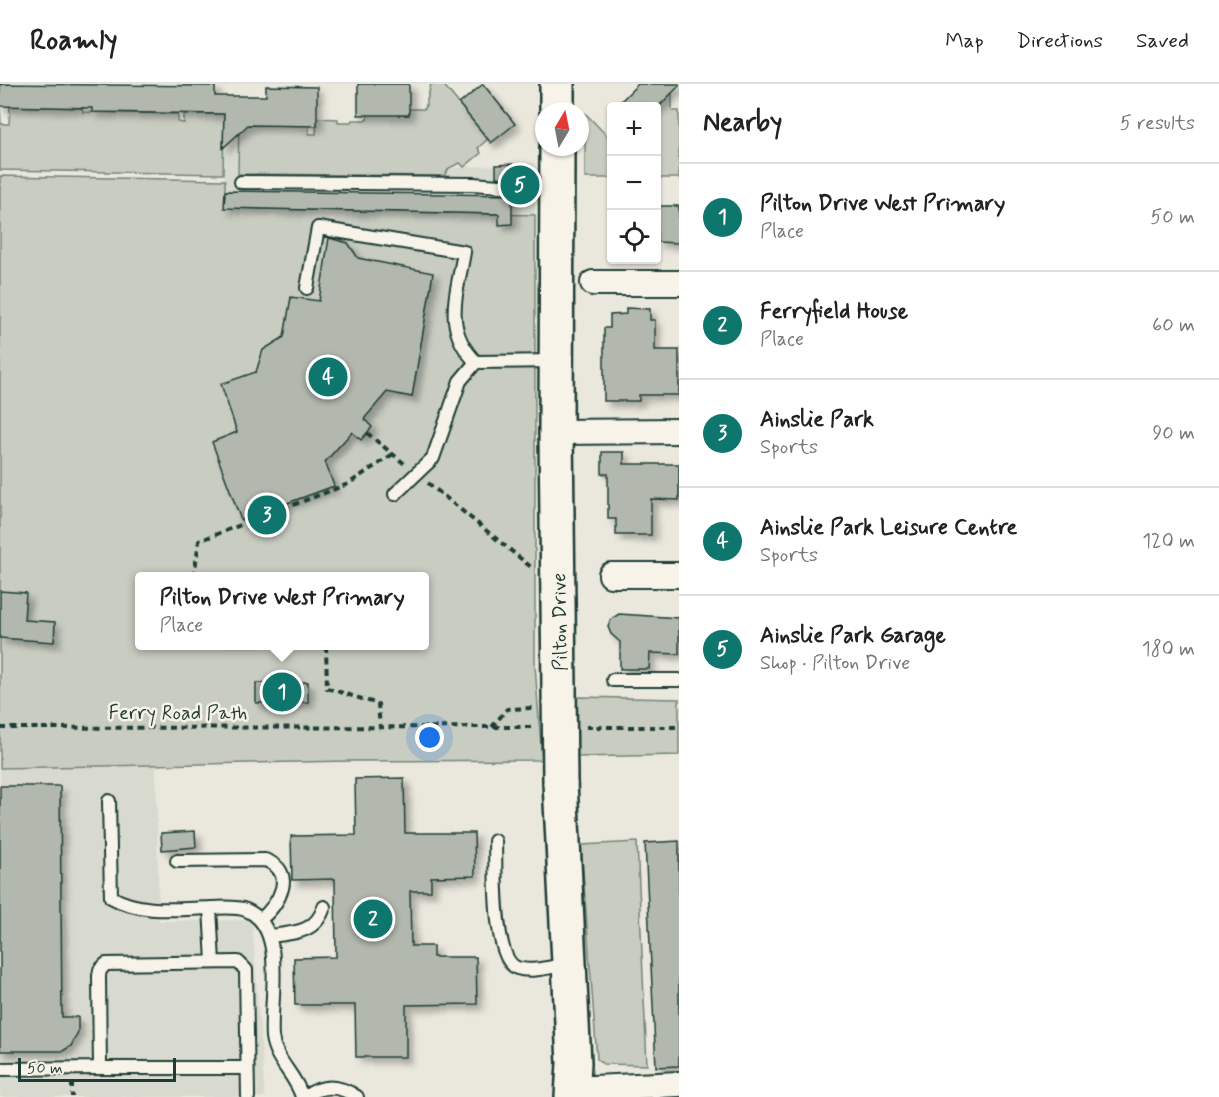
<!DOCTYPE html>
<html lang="en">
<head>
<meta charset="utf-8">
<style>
  :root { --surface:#fff; --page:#f6f6f6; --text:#222; --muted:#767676; --line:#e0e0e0; --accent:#0f766e }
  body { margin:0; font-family:Mynerve,sans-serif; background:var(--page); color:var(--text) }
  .controls { position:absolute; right:18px; top:18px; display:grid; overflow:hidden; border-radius:6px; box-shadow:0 2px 4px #0004 }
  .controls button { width:54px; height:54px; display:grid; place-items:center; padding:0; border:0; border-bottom:2px solid var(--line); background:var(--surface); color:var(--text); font:30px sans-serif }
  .compass { position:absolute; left:535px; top:18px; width:54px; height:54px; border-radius:50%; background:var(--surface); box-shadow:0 2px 4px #0004; rotate:10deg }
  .scale { position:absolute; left:18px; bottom:15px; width:158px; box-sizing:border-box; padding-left:6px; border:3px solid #1f3d34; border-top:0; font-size:16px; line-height:21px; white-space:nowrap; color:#1f3d34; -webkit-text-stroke:4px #f7f3e8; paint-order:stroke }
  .you { position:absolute; left:430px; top:654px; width:21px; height:21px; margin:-15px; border:4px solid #fff; border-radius:50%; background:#1a73e8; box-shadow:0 0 0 9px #1a73e833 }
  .badge { display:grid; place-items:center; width:39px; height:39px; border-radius:50%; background:var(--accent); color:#fff; font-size:20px; font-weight:700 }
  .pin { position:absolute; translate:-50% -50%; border:3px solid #fff; box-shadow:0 2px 6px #0006 }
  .popup { position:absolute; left:135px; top:488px; width:294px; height:78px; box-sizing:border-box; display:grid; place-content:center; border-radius:6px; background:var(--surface); filter:drop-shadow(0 2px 4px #0005); font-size:20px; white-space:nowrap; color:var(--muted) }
  .popup b { font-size:22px; color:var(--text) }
  .popup::after { content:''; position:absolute; left:50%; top:100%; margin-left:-12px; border:12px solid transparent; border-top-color:var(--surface) }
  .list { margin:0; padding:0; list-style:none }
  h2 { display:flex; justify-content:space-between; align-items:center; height:78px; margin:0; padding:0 24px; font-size:26px }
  h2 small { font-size:20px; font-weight:400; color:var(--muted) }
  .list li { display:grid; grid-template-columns:39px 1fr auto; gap:18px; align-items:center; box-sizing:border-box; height:108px; padding:0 24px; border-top:2px solid var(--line) }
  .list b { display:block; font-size:22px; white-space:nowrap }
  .list p { margin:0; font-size:20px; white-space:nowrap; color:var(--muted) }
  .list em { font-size:20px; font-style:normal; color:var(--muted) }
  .icon { flex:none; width:33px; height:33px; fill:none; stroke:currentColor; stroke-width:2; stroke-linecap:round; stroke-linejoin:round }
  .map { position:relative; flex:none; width:679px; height:1013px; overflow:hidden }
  header { display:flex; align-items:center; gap:36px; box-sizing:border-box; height:84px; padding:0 30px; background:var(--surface); border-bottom:2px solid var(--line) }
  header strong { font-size:28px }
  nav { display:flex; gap:33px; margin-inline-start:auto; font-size:21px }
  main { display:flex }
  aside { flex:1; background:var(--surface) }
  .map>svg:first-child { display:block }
  .built { fill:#d9dacf }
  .green { fill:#c8ccc1; stroke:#74847a; stroke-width:1.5; fill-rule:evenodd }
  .building { fill:#b2b8ae; stroke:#1f3d34; stroke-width:1.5; filter:url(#shadow) }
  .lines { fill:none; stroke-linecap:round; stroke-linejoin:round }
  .lane-casing { stroke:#1f3d34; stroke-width:16 }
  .street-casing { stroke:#1f3d34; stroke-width:28 }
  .secondary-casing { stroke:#1f3d34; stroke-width:38 }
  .path { stroke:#1f3d34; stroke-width:4; stroke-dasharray:6 4.5; stroke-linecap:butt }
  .lane { stroke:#f7f3e8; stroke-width:12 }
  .street { stroke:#f7f3e8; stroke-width:24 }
  .secondary { stroke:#f7f3e8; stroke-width:33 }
  .secondary-bridge-casing { stroke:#1f3d34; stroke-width:38; stroke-linecap:butt }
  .secondary-bridge { stroke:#f7f3e8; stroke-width:33 }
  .labels { text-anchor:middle; stroke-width:5; stroke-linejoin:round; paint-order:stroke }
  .street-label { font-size:20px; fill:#1f3d34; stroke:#f7f3e8 }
</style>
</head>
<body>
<header>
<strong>Roamly</strong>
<nav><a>Map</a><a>Directions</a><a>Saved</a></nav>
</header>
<main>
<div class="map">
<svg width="679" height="1013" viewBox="0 0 679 1013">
  <defs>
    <filter id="shadow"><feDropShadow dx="5.5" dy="5.5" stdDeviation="3" flood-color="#0004"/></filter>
  </defs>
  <rect width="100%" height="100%" fill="#eae8dd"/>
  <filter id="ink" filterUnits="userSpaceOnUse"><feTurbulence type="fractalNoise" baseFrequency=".0167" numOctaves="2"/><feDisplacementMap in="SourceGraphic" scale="12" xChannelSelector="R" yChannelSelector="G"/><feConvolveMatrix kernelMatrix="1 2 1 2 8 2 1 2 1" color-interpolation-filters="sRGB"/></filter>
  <g filter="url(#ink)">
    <path class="built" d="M224,46H239V90L444,92L449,84L534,79L535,131L224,124Z
      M156,680L159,837L252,836L265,1013H0V684Z"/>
    <path class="green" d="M431,0H443L488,55L478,64L481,69L464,83L460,79L449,84L444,92L238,90L239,33L309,34V50H316L317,34L338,35V38H351L352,36H367L368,25H396V31H408L409,25H425Z
      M657,0H672V27H679V94H657L656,25L663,19Z
      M0,22L1,40H9L10,22L82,24L83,28L178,30V38L184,39V30H224L223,90L0,86Z
      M585,29L611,56V94H585Z
      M0,92L225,96V124L535,131V581L542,676L349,677L0,684ZM140,492H424V562H140Z
      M577,613L679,615V671L576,673Z
      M637,758L647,981L603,980L597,975L581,761Z"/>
    <path class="building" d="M0,0L215,2V12H266V2L317,3V42L248,41L223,64L224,30L92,28V24L0,22Z
      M358,0H409V31H358Z
      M483,0L515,40L491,59L459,20Z
      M638,0H679V2L659,22H616Z
      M513,80V95L496,93V81Z
      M225,107L512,111V140L499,141V130L224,124Z
      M657,122H679V159L657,158Z
      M329,154L348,159L358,174L433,189L412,313L387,308L364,335L372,343L361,356L352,348L325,378L334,402L241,436L212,358L237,348L221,300L256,288L263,266L284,253L291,213L319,217Z
      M626,224L650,225V236H655V266H679V311H639V317H604V244H610V231L626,230Z
      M602,368H624V380H679V416L651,415V451H616V435H608V390H602Z
      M0,507L26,509L24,536L55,538L54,558L0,554Z
      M619,530L679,534V570L650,569L649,585H620V558L611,550L608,543L611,535Z
      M308,598V618L256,619V599Z
      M404,694L405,749H474L475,792L431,793V807H410L411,862H433V873H476L477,920L406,921V973H356L355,921H295L294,874L336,873L335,795L292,796L291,752L356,751L355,695Z
      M0,702H60L62,933H78V948L71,962L63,967H0Z
      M195,747L196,763L162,766L161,749Z
      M679,757V982L656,983L645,759Z"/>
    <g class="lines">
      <defs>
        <path id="lane" d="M241,98L473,100L555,106
          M307,204L318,144L464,168C457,211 442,244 476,278
          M395,410L433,374L460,297L476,278L555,277
          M613,596H679
          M109,717L111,813C141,830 176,825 210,824C221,824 235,822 246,826C288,843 269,917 272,953C275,977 296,991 302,1013
          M495,757C496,783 492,874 517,884C532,889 553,882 568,880
          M177,777L265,776C298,788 279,820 260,836
          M210,824L213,878
          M270,852C294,849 316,849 324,823
          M100,984H247
          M0,985L100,984L99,892L100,886L106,880L238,878L246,886L248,1013
          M305,1013C322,1000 339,1001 357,1013"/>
        <path id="street" d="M593,199H679
          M556,348L679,347
          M611,491H679
          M572,1005L679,1000"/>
        <path id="secondary" d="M557,27V0
          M557,63L556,348L559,604
          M560,698L574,979L572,1013"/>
      </defs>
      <use href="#lane" class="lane-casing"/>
      <use href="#street" class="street-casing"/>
      <use href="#secondary" class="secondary-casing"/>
      <path class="path" d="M367,349L406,381
        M428,399L531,483
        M194,492L199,457L348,400L393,370
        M326,562L327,604L378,620L380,644
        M492,643L507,625L533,624
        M586,643H679
        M0,644L533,643
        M72,999V1013"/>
      <use href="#lane" class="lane"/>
      <use href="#street" class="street"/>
      <use href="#secondary" class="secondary"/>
      <defs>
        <path id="secondary-bridge" d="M559,604L560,698"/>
      </defs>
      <use href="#secondary-bridge" class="secondary-bridge-casing"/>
      <use href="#secondary-bridge" class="secondary-bridge"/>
    </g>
  </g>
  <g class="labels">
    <g class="street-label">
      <text transform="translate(559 538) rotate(-91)" y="7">Pilton Drive</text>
      <text x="178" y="635">Ferry Road Path</text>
    </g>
  </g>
</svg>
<div class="controls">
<button>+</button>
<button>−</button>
<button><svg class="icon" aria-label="locate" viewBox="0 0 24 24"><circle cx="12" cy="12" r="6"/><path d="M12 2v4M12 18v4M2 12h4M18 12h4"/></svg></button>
</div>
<svg class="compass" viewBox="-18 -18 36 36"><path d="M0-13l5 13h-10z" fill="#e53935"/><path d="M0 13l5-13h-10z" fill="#767676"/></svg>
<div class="scale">50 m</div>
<div class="you"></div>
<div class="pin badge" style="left:282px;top:608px">1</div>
<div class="popup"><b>Pilton Drive West Primary</b>Place</div>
<div class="pin badge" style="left:373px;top:835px">2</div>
<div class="pin badge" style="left:267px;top:431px">3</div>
<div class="pin badge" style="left:328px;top:293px">4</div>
<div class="pin badge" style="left:520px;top:101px">5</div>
</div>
<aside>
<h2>Nearby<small>5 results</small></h2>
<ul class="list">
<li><span class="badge">1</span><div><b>Pilton Drive West Primary</b><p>Place</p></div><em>50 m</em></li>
<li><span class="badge">2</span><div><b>Ferryfield House</b><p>Place</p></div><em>60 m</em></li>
<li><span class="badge">3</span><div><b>Ainslie Park</b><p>Sports</p></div><em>90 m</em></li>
<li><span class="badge">4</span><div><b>Ainslie Park Leisure Centre</b><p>Sports</p></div><em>120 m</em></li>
<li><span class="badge">5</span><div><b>Ainslie Park Garage</b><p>Shop · Pilton Drive</p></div><em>180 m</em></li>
</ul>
</aside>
</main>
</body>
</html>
